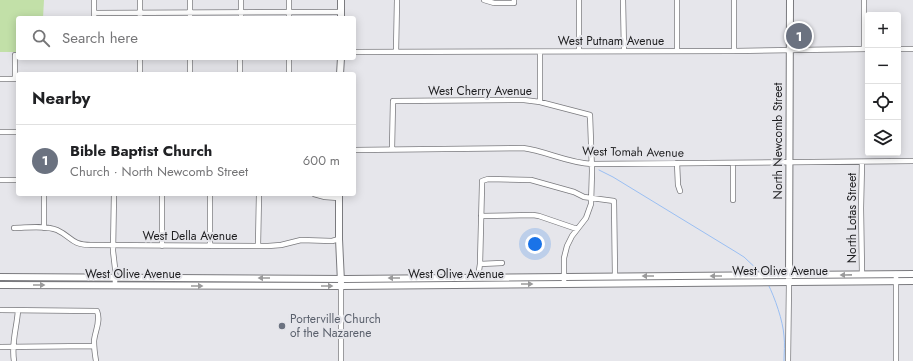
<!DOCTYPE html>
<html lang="en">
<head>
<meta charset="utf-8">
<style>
  :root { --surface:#fff; --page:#f2f2f2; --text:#202124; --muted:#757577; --line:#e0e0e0; --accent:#d4435a }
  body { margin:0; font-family:Jost,sans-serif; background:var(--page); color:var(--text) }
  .controls { position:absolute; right:12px; top:12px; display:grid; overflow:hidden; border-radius:4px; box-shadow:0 2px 10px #0003 }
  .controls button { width:36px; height:36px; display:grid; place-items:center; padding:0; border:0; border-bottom:1px solid var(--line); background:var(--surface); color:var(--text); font:20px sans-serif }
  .you { position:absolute; left:535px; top:244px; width:14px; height:14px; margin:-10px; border:3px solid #fff; border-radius:50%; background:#1a73e8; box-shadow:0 0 0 6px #1a73e833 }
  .badge { display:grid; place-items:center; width:26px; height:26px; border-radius:50%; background:var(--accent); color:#fff; font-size:13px; font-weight:700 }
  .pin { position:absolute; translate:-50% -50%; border:2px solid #fff; box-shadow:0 1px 4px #0006 }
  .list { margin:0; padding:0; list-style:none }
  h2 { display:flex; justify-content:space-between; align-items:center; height:52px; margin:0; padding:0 16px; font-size:17px }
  h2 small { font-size:13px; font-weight:400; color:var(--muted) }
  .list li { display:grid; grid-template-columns:26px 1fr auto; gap:12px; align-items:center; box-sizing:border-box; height:72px; padding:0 16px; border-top:1px solid var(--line) }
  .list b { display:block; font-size:15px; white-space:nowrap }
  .list p { margin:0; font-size:13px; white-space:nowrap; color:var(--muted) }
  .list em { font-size:13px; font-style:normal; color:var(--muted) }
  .icon { flex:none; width:22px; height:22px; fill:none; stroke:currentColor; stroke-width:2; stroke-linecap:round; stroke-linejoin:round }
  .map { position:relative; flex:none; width:913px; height:361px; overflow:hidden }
  .search { position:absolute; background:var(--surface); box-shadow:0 2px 10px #0003; left:16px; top:16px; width:340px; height:44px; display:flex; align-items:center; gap:10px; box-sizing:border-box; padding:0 14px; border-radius:4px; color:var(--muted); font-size:15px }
  .panel { position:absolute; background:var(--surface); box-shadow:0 2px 10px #0003; left:16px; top:72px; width:340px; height:124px; border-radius:4px }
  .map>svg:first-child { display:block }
  .green { fill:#c2e0a8 }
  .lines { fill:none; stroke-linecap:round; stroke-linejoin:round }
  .stream { stroke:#9abff3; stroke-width:1 }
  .street-casing { stroke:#7a7a7e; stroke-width:6 }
  .secondary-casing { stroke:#7a7a7e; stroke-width:8 }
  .street { stroke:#fff; stroke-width:4.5 }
  .secondary { stroke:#fff; stroke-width:6 }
  .oneway { fill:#9a9a9b }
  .worship-dot { fill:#6b7280; stroke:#e6e6eb; stroke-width:1.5 }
  .labels { text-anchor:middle; stroke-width:4; stroke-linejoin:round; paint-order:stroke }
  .street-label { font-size:12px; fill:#1e1e20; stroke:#e6e6eb }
  .worship-label { font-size:12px; fill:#5b616d; stroke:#e6e6eb; text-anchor:start }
</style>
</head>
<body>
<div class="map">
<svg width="913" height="361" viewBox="0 0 913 361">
  <rect width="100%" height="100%" fill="#e6e6eb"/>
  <path class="green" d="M0,0H44L43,18H18V52H0Z"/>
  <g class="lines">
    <path class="stream" d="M599,170L613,177L736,252L744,257L761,273
      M768,284C775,298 783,321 784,336C785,344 784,353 784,361"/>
    <defs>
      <path id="street" d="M484,0L494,3H514V0
        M623,0L624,51
        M94,13L341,12
        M94,18V0
        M140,18V0
        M190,18V0
        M241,18V0
        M289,18V0
        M864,49V0
        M898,49H913
        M579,51V0
        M677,51V0
        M734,51V0
        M354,52L734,51L868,49
        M396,52L397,0
        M15,55V79
        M190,58V74
        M140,74V58
        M240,74V58
        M289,74V58
        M0,79H16
        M540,102V52
        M0,132H18
        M392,149L393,101L524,100L540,102L590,115L592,171L591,204L586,218L572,236L567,246L564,258V284
        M354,150L523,148C546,151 568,163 592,164L913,161
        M862,162L861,208L862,274
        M677,163L678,185L680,191
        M0,180H18
        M114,194L113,251L115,268V285
        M162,194V246
        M314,194L325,197L339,198
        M733,200V163
        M481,216L533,215L539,216L577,229
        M14,228C26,228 46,225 57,230C72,237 71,245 91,245L268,246L281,245L301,240L332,241L339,239
        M44,228V194
        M210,246V194
        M258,246L259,194
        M480,264L502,263
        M478,277L480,264L482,185V181L488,179L531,180L574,192L584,197L614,201L615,276
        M341,286V361
        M0,310L97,311C101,321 95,331 94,341C94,347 95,355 96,361
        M0,347L94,346
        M14,361C11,342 17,328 18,310
        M788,361L789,282
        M896,361V274"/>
      <path id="secondary" d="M341,18V0
        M340,74L341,58
        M339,194V239L341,282
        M0,277L346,279L913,274
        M789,278L790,0
        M0,285L341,286L913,281"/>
    </defs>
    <use href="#street" class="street-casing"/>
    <use href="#secondary" class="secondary-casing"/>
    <use href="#street" class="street"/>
    <use href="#secondary" class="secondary"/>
  </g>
  <defs><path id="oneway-solid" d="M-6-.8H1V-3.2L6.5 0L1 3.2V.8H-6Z"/></defs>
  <g class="oneway">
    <use href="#oneway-solid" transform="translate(846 275) rotate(179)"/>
    <use href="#oneway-solid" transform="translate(648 276) rotate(180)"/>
    <use href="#oneway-solid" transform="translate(716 276) rotate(180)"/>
    <use href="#oneway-solid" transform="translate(264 278) rotate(-180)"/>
    <use href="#oneway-solid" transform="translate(394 278) rotate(180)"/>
    <use href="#oneway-solid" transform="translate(527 284)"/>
    <use href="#oneway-solid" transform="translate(39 285)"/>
    <use href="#oneway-solid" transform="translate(197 286)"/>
    <use href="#oneway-solid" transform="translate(327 286)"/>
  </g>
  <circle class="worship-dot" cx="282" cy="326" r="4"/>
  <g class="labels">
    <g class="street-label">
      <text x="611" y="45">West Putnam Avenue</text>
      <text x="480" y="95">West Cherry Avenue</text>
      <text transform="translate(778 141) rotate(-90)" y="4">North Newcomb Street</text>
      <text transform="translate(633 152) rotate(1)" y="4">West Tomah Avenue</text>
      <text transform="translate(852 218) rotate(-90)" y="4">North Lotas Street</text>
      <text x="190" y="240">West Della Avenue</text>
      <text x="780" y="275">West Olive Avenue</text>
      <text x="133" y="278">West Olive Avenue</text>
      <text x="456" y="278">West Olive Avenue</text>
    </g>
    <g class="worship-label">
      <text x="290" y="323">Porterville Church<tspan x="290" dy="14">of the Nazarene</tspan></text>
    </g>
  </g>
</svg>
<div class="controls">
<button>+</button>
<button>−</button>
<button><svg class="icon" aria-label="locate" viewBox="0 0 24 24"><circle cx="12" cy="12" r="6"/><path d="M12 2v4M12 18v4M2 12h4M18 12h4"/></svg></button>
<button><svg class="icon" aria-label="layers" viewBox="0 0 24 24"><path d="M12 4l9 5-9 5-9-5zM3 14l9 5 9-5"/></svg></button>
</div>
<div class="you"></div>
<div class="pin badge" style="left:799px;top:36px;background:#6b7280">1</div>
<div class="search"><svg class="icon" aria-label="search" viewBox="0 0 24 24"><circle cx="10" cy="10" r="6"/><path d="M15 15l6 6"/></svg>Search here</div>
<section class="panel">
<h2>Nearby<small></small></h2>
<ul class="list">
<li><span class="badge" style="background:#6b7280">1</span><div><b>Bible Baptist Church</b><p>Church · North Newcomb Street</p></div><em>600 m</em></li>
</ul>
</section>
</div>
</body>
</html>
